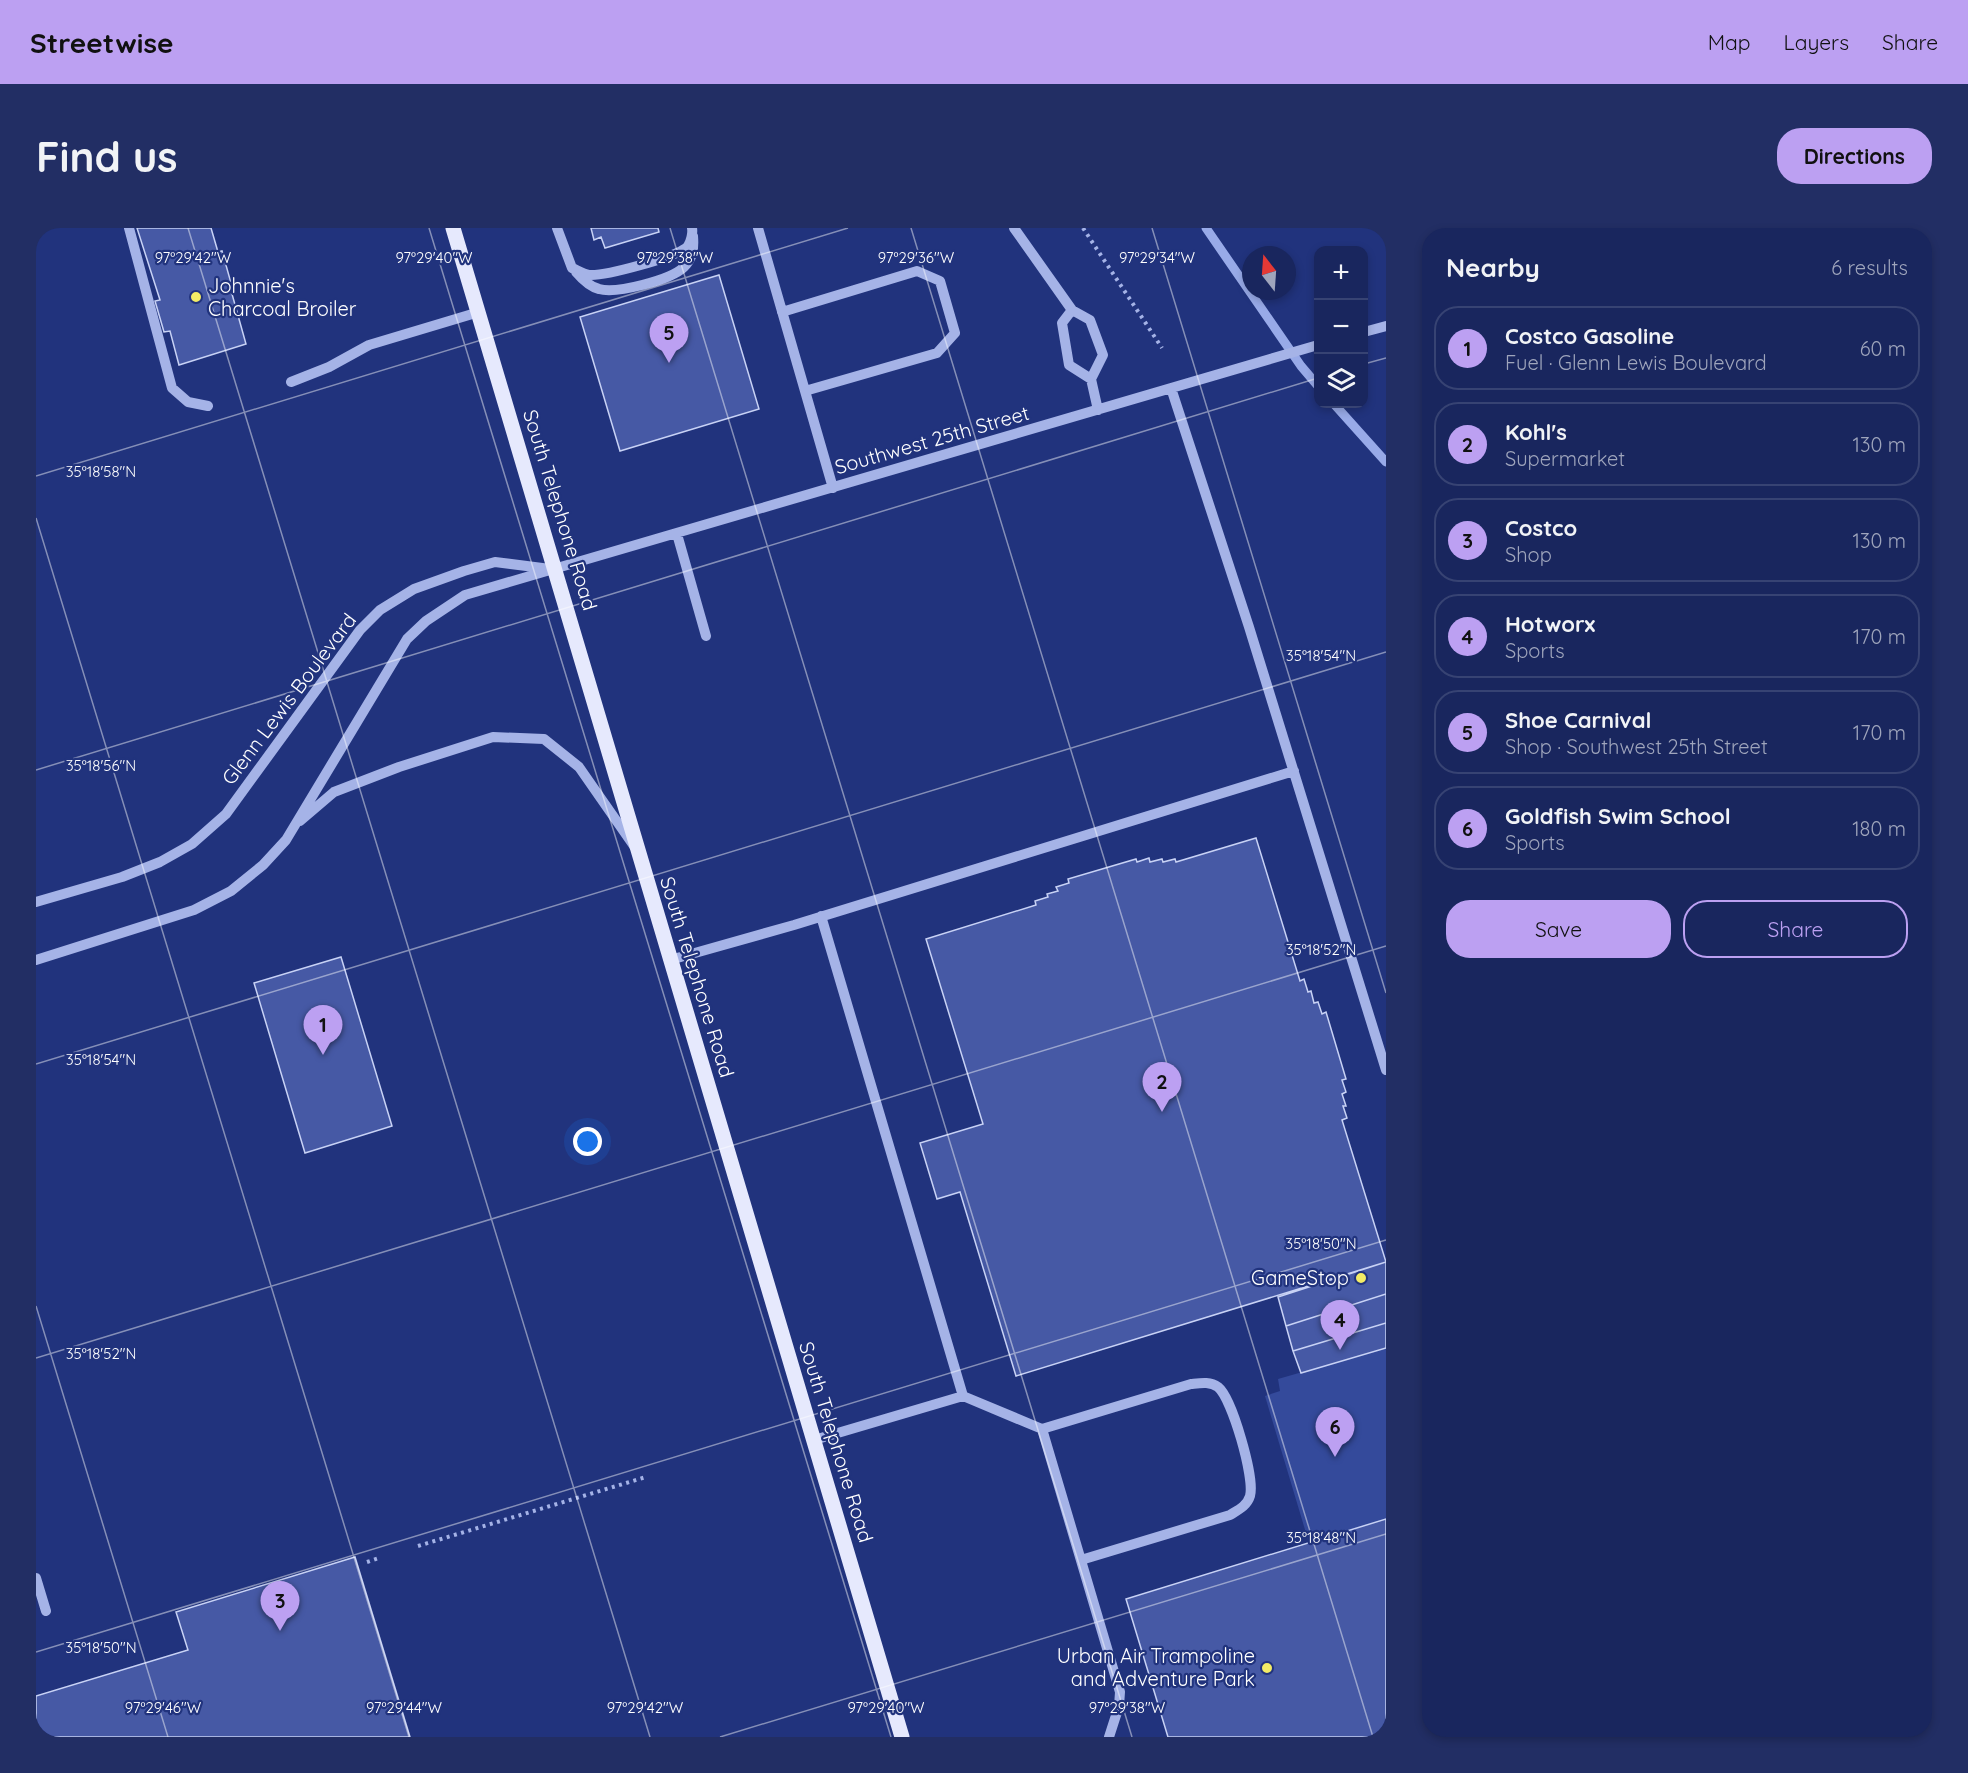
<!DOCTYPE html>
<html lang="en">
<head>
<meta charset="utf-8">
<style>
  :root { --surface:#19265e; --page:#222e64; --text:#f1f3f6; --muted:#9fa5bc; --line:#374373; --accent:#bca0f2 }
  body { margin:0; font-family:Quicksand,sans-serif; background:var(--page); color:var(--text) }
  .controls { position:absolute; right:18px; top:18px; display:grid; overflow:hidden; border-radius:12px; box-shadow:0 3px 9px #0003 }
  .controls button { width:54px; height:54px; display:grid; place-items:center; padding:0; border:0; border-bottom:2px solid var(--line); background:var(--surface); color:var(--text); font:30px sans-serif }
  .compass { position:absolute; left:1206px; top:18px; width:54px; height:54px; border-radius:50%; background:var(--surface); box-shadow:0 3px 9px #0003; rotate:343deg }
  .you { position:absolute; left:552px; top:914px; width:21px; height:21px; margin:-15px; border:4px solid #fff; border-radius:50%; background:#1a73e8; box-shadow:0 0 0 9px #1a73e833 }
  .badge { display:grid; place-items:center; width:39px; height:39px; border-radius:50%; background:var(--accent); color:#111; font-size:20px; font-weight:700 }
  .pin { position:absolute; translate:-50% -50px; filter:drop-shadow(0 2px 3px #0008) }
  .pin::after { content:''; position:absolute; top:32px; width:21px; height:18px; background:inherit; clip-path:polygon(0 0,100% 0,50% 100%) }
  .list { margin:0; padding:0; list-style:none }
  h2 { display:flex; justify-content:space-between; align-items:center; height:78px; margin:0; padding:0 24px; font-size:26px }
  h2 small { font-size:20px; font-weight:400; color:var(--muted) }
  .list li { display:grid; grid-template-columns:39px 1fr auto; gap:18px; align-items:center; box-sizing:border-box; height:84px; margin:0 12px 12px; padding:0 12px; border:2px solid var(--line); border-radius:24px }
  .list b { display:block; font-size:22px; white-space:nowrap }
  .list p { margin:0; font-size:20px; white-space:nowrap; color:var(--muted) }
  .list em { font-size:20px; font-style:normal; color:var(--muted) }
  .actions { display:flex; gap:12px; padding:18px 24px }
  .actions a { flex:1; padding:14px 0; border:2px solid var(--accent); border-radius:24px; text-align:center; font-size:21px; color:var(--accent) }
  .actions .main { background:var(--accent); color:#111 }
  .icon { flex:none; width:33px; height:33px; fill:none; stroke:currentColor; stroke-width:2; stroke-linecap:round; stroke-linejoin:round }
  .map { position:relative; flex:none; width:1350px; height:1509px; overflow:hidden; border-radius:24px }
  header { display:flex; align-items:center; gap:36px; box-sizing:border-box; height:84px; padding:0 30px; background:var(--accent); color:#111 }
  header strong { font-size:28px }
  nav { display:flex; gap:33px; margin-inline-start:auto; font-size:21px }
  .intro { display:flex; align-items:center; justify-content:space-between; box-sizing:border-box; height:144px; padding:0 36px }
  h1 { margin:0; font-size:42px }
  .button { padding:15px 27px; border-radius:24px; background:var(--accent); color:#111; font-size:21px; font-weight:700 }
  main { display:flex; gap:36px; padding:0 36px }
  aside { flex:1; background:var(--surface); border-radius:24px; box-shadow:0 3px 9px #0003 }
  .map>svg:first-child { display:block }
  .green { fill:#344a9b }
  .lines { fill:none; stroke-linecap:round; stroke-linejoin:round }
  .stream { stroke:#98aae8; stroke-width:9 }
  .building { fill:#4659a5; stroke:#c8d2f5; stroke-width:1.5 }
  .path { stroke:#a5b3e7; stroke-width:4; stroke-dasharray:3 4.5; stroke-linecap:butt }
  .minor { stroke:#a5b3e7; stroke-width:10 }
  .major { stroke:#e6e9fd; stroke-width:15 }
  .ticks { fill:none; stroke:#fff; stroke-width:1.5; stroke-opacity:0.45 }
  .poi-dot { fill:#f3ec66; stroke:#21337d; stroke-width:2 }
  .labels { text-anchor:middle; stroke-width:4.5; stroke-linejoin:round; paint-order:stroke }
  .poi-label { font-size:20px; fill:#fff; stroke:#21337d; text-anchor:end }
  .street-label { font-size:20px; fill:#fff; stroke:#21337d }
  .ticks-label { font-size:15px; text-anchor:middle; fill:#fff; stroke:#21337d; stroke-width:4.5; stroke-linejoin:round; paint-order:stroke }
</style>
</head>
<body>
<header>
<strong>Streetwise</strong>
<nav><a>Map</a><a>Layers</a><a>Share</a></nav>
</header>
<div class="intro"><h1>Find us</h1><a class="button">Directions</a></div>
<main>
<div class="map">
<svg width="1350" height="1509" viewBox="0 0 1350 1509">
  <rect width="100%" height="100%" fill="#21337d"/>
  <path class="green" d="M1350,1120V1291L1273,1315L1229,1168L1244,1163L1242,1151Z"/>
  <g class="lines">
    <path class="stream" d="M1170,0L1265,138L1282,158
      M1298,176L1350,234"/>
  </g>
  <path class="building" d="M101,0H175L182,24L186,23L195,55L197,54L198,57L199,65L196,66L210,116L143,137L134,103L128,104L119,73L124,72Z
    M555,0H622L623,4L569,20L565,9L558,12Z
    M683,47L723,181L584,223L544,89Z
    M1220,610L1264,753L1268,751L1272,764L1275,763L1278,775L1282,774L1286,786L1290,784L1310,851L1306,852L1310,864L1306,866L1310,878H1307L1311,890L1306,892L1350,1034L980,1148L924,964L901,971L884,915L947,896L890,711L1000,677L999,673L1012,669L1011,666L1022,663L1020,659L1033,655L1032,651L1100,631L1101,634L1113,630L1114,634L1126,631L1127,634L1139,631L1140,634Z
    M305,729L356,898L269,925L218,755Z
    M1350,1034V1066L1250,1098L1242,1069Z
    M1350,1066V1095L1257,1123L1250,1098Z
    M1350,1095V1120L1265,1145L1257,1123Z
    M1350,1291V1509H1132L1090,1371Z
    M319,1329L374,1509H0V1468L152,1422L140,1384Z"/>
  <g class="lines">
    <path class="path" d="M1047,0L1126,120
      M382,1318L610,1249
      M331,1334L343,1330"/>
    <path class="minor" d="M93,0L136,160L152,174L172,178
      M521,0L536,40C541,42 547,46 553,47C569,48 642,29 652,18C655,13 657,5 656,0
      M722,0L797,260
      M978,0L1036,82
      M540,44C546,51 554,59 563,61C580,66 635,52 648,39C657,30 658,20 657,8
      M746,84L881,43L904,53L919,105L901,125L769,163
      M1328,104L1350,98
      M1055,151L1033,137L1026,95L1036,82L1054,92L1067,127L1055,151L1062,182
      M255,154L293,139L333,117L443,84
      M1135,160L1213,399L1350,842
      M641,306L670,408
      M264,593L298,564L363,539L457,509L508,511L543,539L598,618
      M0,674L86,649L124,634L156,616L190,586L324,402L344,382L378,361L428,343L459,334L514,341
      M0,732L158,682L195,663L227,637L250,612L371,411L390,393L429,367L1282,117
      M634,732L758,697L1258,543
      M927,1168L1006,1201L1084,1464L1083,1478L1073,1509
      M1006,1201L1155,1156C1164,1155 1174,1153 1182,1159C1196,1170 1219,1250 1214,1268C1211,1278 1202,1282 1194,1287L1045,1332
      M778,1212L927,1168L785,688
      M0,1350L10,1383"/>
    <path class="major" d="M417,0L866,1509"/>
  </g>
  <path class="ticks" d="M152,0L614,1509M393,0L855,1509M634,0L1096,1509M875,0L1337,1509M1116,0L1350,765M1328,136L1350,130M0,248L812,0M0,290L373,1509M0,542L1282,150M0,836L1350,424M0,1078L132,1509M0,1130L1350,718M0,1424L1350,1012M684,1509L1350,1306"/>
  <g class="poi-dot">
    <circle cx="160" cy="69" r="6"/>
    <circle cx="1325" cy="1050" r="6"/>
    <circle cx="1231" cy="1440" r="6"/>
  </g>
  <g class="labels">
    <g class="poi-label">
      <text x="172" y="65" text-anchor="start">Johnnie's<tspan x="172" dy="23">Charcoal Broiler</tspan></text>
      <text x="1313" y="1057">GameStop</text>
      <text x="1219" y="1435">Urban Air Trampoline<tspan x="1219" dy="23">and Adventure Park</tspan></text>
    </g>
    <g class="street-label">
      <text transform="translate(896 212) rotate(-16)" y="7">Southwest 25th Street</text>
      <text transform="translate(524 282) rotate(73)" y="7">South Telephone Road</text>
      <text transform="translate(253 471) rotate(-53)" y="7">Glenn Lewis Boulevard</text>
      <text transform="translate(661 749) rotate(73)" y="7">South Telephone Road</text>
      <text transform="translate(800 1214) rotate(73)" y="7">South Telephone Road</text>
    </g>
  </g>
  <g class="ticks-label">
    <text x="157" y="35">97°29'42"W</text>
    <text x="398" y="35">97°29'40"W</text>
    <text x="639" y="35">97°29'38"W</text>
    <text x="880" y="35">97°29'36"W</text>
    <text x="1121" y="35">97°29'34"W</text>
    <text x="65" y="249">35°18'58"N</text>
    <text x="1285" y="433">35°18'54"N</text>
    <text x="65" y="543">35°18'56"N</text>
    <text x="1285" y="727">35°18'52"N</text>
    <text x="65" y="837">35°18'54"N</text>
    <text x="1285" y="1021">35°18'50"N</text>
    <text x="65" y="1131">35°18'52"N</text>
    <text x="1285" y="1315">35°18'48"N</text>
    <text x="65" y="1425">35°18'50"N</text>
    <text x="127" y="1485">97°29'46"W</text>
    <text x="368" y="1485">97°29'44"W</text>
    <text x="609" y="1485">97°29'42"W</text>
    <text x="850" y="1485">97°29'40"W</text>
    <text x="1091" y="1485">97°29'38"W</text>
  </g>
</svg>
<div class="controls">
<button>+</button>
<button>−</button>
<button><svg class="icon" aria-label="layers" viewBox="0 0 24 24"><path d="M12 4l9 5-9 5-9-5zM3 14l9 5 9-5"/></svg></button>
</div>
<svg class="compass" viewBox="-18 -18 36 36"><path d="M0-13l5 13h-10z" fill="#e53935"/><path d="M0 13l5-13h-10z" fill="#9fa5bc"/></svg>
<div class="you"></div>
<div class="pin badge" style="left:287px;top:827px">1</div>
<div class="pin badge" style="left:1126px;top:884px">2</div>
<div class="pin badge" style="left:244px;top:1403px">3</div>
<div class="pin badge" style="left:1304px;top:1122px">4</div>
<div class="pin badge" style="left:633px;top:135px">5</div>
<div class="pin badge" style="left:1299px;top:1229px">6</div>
</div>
<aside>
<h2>Nearby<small>6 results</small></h2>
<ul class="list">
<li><span class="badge">1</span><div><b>Costco Gasoline</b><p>Fuel · Glenn Lewis Boulevard</p></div><em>60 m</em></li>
<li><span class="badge">2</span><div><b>Kohl's</b><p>Supermarket</p></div><em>130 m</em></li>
<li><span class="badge">3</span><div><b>Costco</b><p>Shop</p></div><em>130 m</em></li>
<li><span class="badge">4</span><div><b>Hotworx</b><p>Sports</p></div><em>170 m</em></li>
<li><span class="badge">5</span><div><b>Shoe Carnival</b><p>Shop · Southwest 25th Street</p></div><em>170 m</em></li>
<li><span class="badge">6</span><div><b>Goldfish Swim School</b><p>Sports</p></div><em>180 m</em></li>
</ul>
<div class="actions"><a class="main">Save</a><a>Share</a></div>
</aside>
</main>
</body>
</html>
